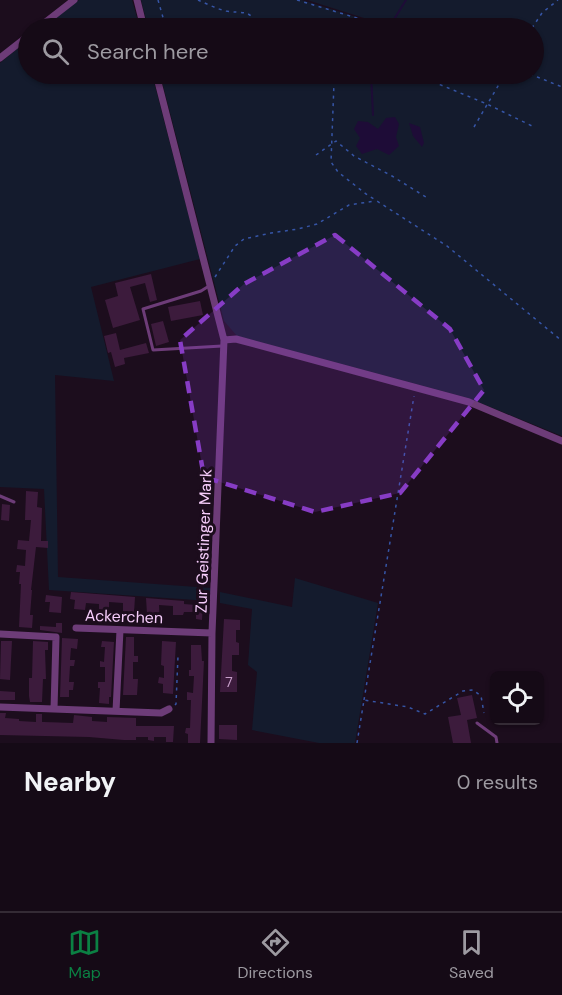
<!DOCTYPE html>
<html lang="en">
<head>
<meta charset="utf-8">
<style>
  :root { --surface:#150a16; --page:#1e131f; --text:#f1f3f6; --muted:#9d9aa1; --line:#342b35; --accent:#0b8043 }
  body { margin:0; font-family:"DM Sans",sans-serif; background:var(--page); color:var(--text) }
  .controls { position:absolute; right:18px; bottom:18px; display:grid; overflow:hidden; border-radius:9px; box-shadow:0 2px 4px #0004 }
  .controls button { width:54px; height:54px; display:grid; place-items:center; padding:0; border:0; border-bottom:2px solid var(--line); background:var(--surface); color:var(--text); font:30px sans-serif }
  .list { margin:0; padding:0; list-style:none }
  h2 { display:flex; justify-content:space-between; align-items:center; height:78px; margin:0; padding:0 24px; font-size:26px }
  h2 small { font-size:20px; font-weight:400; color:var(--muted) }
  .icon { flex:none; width:33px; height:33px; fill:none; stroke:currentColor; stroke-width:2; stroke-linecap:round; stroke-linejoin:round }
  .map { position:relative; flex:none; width:562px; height:743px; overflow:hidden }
  .search { position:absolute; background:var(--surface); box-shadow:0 2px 4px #0004; left:18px; right:18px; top:18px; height:66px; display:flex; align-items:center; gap:15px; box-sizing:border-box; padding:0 21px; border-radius:33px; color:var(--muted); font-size:22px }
  .sheet { height:168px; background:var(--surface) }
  nav { display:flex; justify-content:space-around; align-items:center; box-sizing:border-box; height:84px; border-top:2px solid var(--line); background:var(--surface); font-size:16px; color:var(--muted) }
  nav a { display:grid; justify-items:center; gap:3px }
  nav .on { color:var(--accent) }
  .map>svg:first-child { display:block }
  .green { fill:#141b2d }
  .water { fill:#1e0c37 }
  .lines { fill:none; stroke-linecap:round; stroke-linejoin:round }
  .stream { stroke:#1e0c37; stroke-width:2 }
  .building { fill:#3c1b3c }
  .path { stroke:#3655a6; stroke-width:1.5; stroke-dasharray:3 4.5; stroke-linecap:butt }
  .service { stroke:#6d3c78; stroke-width:3 }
  .minor { stroke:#6d3c78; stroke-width:7 }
  .marked { fill:#873cc5; fill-opacity:0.2; stroke:#873cc5; stroke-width:4.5; stroke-dasharray:12 8; stroke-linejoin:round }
  .labels { text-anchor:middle; stroke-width:6; stroke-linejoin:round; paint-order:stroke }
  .number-label { font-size:14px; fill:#c8a0cb }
  .street-label { font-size:16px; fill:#f6cdfb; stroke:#1c0d1d }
</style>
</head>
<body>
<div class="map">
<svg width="562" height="743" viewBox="0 0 562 743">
  <rect width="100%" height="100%" fill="#1c0d1d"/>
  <path class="green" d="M79,0H132L140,28H43Z
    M141,0H302L385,26L386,25L307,0H562V436L468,398L237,336L224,321L160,74H534V28H148Z
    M28,40V74H152L200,259L91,287L114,381L55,375L58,577L211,588L210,601L49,590L44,489L0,487V63Z
    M295,578L378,603L355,743H319L252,730L257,672L248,665L252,609L220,603V592L292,607Z"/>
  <path class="water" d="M395,117L399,124L396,137L399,146L389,155L377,149L362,154L356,146L360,138L354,129L358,121L368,122L378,129L386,118Z
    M409,123L420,127L424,143L422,147L413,136Z"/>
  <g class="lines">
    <path class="stream" d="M393,21L406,0
      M371,74L373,115"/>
  </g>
  <path class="building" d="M151,274L157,300L150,302L145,283L130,287L140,320L113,328L105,300L118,296L115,283Z
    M200,301L203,315L171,321L168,307Z
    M163,321L169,342L156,346L151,324Z
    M116,333L120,350L146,343L149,353L124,358L125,364L115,367L111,352L108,353L104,336Z
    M26,491L38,492L37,507L42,508L41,541H48V548L36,547L31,590H32L30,615H33L32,628L19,627L21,584H19L20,572H16L17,565L25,566L26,550L17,549L18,540L29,541L31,520H25Z
    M2,504L10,505L9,521L1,520Z
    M71,592L135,597L134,613L123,612V603L109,602V610L99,609V604L86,603L85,610L74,609L75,600L70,599Z
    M46,595L62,597L61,613L49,612L50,602H45Z
    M146,598L184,601V604L196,605V602H203L202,620L196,619V612H184L183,615H173V606L159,605L160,625H151V614H147Z
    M224,619L240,620V630H236V642L239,643V655H232V671L237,672V692H220Z
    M56,623H62V633L40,630V626L56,627Z
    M126,637H134V656H138V662H133V679H138L137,695H123Z
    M62,638L78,639L77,649L71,648L70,660H75L74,666H70L69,682H74L73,690H69V697H60Z
    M1,641H12L10,680L0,679Z
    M33,641L48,642V650H45L46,679H43L42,702H30L29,696V678H32Z
    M102,641L114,642L111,697H109V704L99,703L100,688H98V682H105V667H100V661L104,662L105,647H101Z
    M162,641L176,642L173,694L163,693V684L158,683L159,677L164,678V666L161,665Z
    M191,645H201L202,661H204L200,743H188V734L185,733L186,728H190L191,700H187V692L193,693L194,676H189V670H191Z
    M0,691L15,692V700H0Z
    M472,695L477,718L467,720L471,743H453L448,717L461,715L457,698Z
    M0,713H6L5,718L19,719V721L36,722V714H42V722H44L73,723L74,715L92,717V721L107,722V717L136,718V726H174L173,742H166V737H154V741L148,740V737H136V740H124L89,737L0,735Z
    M219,725H237V740L219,739Z"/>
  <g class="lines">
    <path class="path" d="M158,0L166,28
      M198,0C207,4 217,9 226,11C242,14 252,8 257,28
      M297,0L390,28
      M367,28L374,24
      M532,28L542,13L558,0
      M179,74L182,77
      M338,74L334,83L331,162L338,172L366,194L447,246L562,341
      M530,74L562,87
      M419,76L487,104L532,126
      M474,127L505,74
      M316,155L336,141L354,156L392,176L429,199
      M215,277L235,246L244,239L271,233L298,229L317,224L349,205L375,201
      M364,700L414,396
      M175,705L176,704L178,656
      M357,743L364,700L408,707L425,714L463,691L473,690L481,696L484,713"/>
    <path class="service" d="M209,286L201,291L143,309L153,350L222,346
      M0,496L14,502
      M477,723L496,737L497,743"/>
    <path class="minor" d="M137,0L144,28
      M38,28L74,0
      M0,58L28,36
      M156,74L224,340L212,633L211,743
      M224,340L236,339L469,402L562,441
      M76,628L212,633
      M0,634L56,637L54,709
      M0,707L161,713L169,709
      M116,711L120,630"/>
  </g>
  <path class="marked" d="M335,235L450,329L484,390L400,493L315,512L204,477L180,340L244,284Z"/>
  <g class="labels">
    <g class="number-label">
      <text x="229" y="687">7</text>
    </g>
    <g class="street-label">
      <text transform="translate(203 541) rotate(-88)" y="6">Zur Geistinger Mark</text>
      <text transform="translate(124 616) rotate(2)" y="6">Ackerchen</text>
    </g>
  </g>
</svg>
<div class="controls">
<button><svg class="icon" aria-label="locate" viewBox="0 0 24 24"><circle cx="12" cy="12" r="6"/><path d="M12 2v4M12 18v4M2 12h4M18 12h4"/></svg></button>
</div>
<div class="search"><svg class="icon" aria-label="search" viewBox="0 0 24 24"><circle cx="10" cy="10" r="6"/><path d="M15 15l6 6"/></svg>Search here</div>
</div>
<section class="sheet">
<h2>Nearby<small>0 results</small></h2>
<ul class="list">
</ul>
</section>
<nav>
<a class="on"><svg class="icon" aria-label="map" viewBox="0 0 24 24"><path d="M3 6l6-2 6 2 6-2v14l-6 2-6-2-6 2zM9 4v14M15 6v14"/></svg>Map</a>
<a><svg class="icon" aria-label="directions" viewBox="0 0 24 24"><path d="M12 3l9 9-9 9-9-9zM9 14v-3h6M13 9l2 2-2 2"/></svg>Directions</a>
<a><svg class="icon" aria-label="saved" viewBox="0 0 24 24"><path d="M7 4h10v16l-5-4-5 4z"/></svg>Saved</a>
</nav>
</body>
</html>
